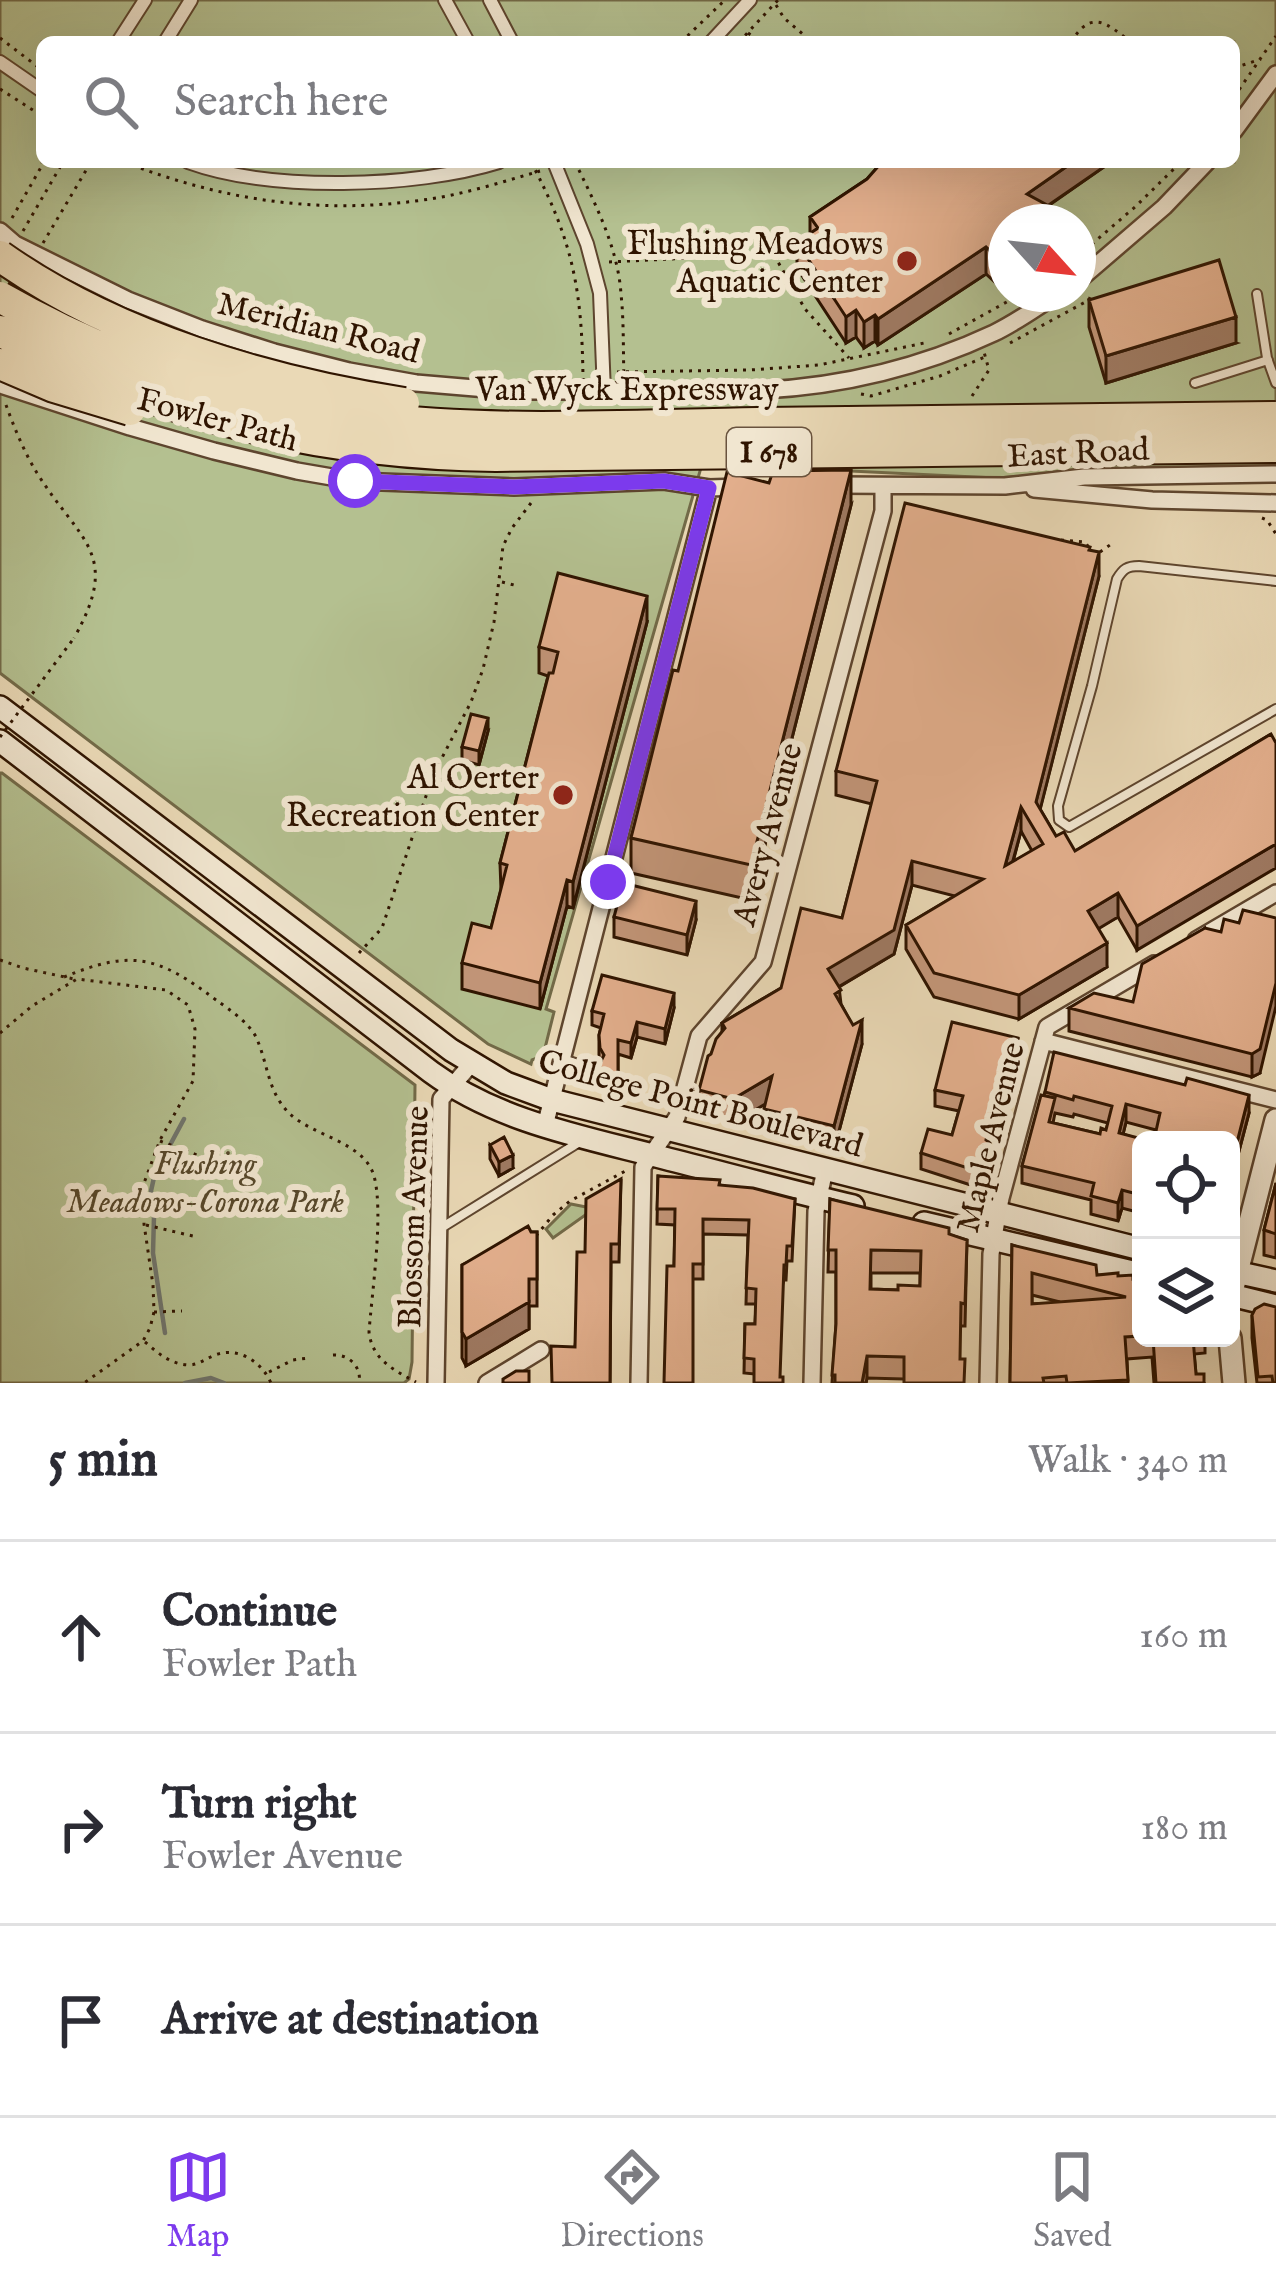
<!DOCTYPE html>
<html lang="en">
<head>
<meta charset="utf-8">
<style>
  :root { --surface:#fff; --page:#f7f7f7; --text:#2b2b33; --muted:#7c7c81; --line:#e1e1e2; --accent:#7c3aed }
  body { margin:0; font-family:"IM FELL English",serif; background:var(--page); color:var(--text) }
  .controls { position:absolute; right:36px; bottom:36px; display:grid; overflow:hidden; border-radius:18px; box-shadow:0 12px 48px #0002 }
  .controls button { width:108px; height:108px; display:grid; place-items:center; padding:0; border:0; border-bottom:3px solid var(--line); background:var(--surface); color:var(--text); font:60px sans-serif }
  .compass { position:absolute; left:988px; top:204px; width:108px; height:108px; border-radius:50%; background:var(--surface); box-shadow:0 12px 48px #0002; rotate:117deg }
  .stop { position:absolute; width:36px; height:36px; margin:-27px; border:9px solid #7c3aed; border-radius:50%; background:#fff }
  .stop.end { background:#7c3aed; border-color:#fff; box-shadow:0 3px 12px #0008 }
  .list { margin:0; padding:0; list-style:none }
  h2 { display:flex; justify-content:space-between; align-items:center; height:156px; margin:0; padding:0 48px; font-size:51px }
  h2 small { font-size:39px; font-weight:400; color:var(--muted) }
  .list li { display:grid; grid-template-columns:78px 1fr auto; gap:36px; align-items:center; box-sizing:border-box; height:192px; padding:0 48px; border-top:3px solid var(--line) }
  .list b { display:block; font-size:45px; white-space:nowrap }
  .list p { margin:0; font-size:39px; white-space:nowrap; color:var(--muted) }
  .list em { font-size:39px; font-style:normal; color:var(--muted) }
  .icon { flex:none; width:66px; height:66px; fill:none; stroke:currentColor; stroke-width:2; stroke-linecap:round; stroke-linejoin:round }
  .map { position:relative; flex:none; width:1276px; height:1383px; overflow:hidden }
  .search { position:absolute; background:var(--surface); box-shadow:0 12px 48px #0002; left:36px; right:36px; top:36px; height:132px; display:flex; align-items:center; gap:30px; box-sizing:border-box; padding:0 42px; border-radius:18px; color:var(--muted); font-size:45px }
  .sheet { height:732px; background:var(--surface) }
  nav { display:flex; justify-content:space-around; align-items:center; box-sizing:border-box; height:168px; border-top:3px solid var(--line); background:var(--surface); font-size:33px; color:var(--muted) }
  nav a { display:grid; justify-items:center; gap:6px }
  nav .on { color:var(--accent) }
  .map>svg:first-child { display:block }
  .green { fill:#b4c090; stroke:#726a48; stroke-width:3; fill-rule:evenodd }
  .lines { fill:none; stroke-linecap:round; stroke-linejoin:round }
  .stream { stroke:#70766e; stroke-width:4.5 }
  .service-casing { stroke:#5e452e; stroke-width:12 }
  .pedestrian-casing { stroke:#5e452e; stroke-width:16 }
  .minor-casing { stroke:#5e452e; stroke-width:20 }
  .tertiary-casing { stroke:#5e452e; stroke-width:26 }
  .secondary-casing { stroke:#2f1400; stroke-width:26 }
  .path { stroke:#2f1400; stroke-width:3; stroke-dasharray:3 6; stroke-linecap:butt }
  .service { stroke:#f1e6d0; stroke-width:8 }
  .pedestrian { stroke:#f1e6d0; stroke-width:12 }
  .minor { stroke:#f1e6d0; stroke-width:15 }
  .tertiary { stroke:#f1e6d0; stroke-width:21 }
  .secondary { stroke:#f1e6d0; stroke-width:21 }
  .motorway-bridge-casing { stroke:#2f1400; stroke-width:34; stroke-linecap:butt }
  .path-bridge { stroke:#2f1400; stroke-width:3; stroke-dasharray:3 6; stroke-linecap:butt }
  .motorway-bridge { stroke:#ead9b6; stroke-width:30 }
  .wall { fill:#c39679; stroke:#2f1400; stroke-width:3; fill-rule:evenodd }
  .shaded-wall { fill:#9f7a63; stroke:#2f1400; stroke-width:3 }
  .building { fill:#e3af8d; stroke:#2f1400; stroke-width:3; fill-rule:evenodd }
  .route { stroke:#7c3aed; stroke-width:15 }
  .poi-dot { fill:#8f2418; stroke:#f1e6d0; stroke-width:4.5 }
  .labels { text-anchor:middle; stroke-width:12; stroke-linejoin:round; paint-order:stroke }
  .shield { fill:#f1e6d0; stroke:#69533e; stroke-width:3 }
  .shield-label { font-size:30px; font-weight:bold; fill:#2f1400 }
  .poi-label { font-size:33px; fill:#2f1400; stroke:#f1e6d0; text-anchor:end }
  .street-label { font-size:33px; fill:#2f1400; stroke:#f1e6d0 }
  .park-label { font-size:33px; font-style:italic; fill:#57482b; stroke:#f1e6d0 }
</style>
</head>
<body>
<div class="map">
<svg width="1276" height="1383" viewBox="0 0 1276 1383">
  <rect width="100%" height="100%" fill="#ead9b6"/>
  <filter id="stains"><feTurbulence type="fractalNoise" baseFrequency=".00167" numOctaves="4"/><feColorMatrix values="0 0 0 0 .2 0 0 0 0 .09 0 0 0 0 .02 0 0 0 .5 -.17"/></filter>
  <radialGradient id="worn" r=".72"><stop offset=".6" stop-color="#630" stop-opacity="0"/><stop offset="1" stop-color="#630" stop-opacity=".3"/></radialGradient>
  <path class="green" d="M0,0H1276V468H1142L996,478L702,464L546,1009L554,1012L543,1056L532,1060L531,1064L488,1044L0,673ZM42,42H1234V162H42ZM1006,222H1078V294H1006Z
    M0,773H2L415,1085L412,1362L409,1379L404,1383H0Z
    M571,1204L591,1208V1211L553,1238L546,1229Z"/>
  <g class="lines">
    <path class="stream" d="M165,1333L153,1253L154,1216L151,1191L155,1173L184,1119
      M185,1383L211,1378L224,1383"/>
    <defs>
      <path id="service" d="M1257,294L1267,358L1276,383
        M1195,383L1268,360
        M1276,581L1139,566C1127,566 1123,569 1117,579L1092,686L1058,806L1059,820L1069,827L1276,709
        M563,1059L596,1070
        M441,1228L581,1141"/>
      <path id="pedestrian" d="M445,0L468,42
        M490,0L512,42
        M118,42L145,0
        M165,42L191,0
        M711,42L750,0
        M0,62L42,91
        M188,162C271,192 415,188 499,162
        M554,162L587,244L600,293L604,392"/>
      <path id="minor" d="M1234,131L1276,74
        M0,231L15,244L128,300L202,329L274,352L349,371L416,383L511,391H742C830,389 915,370 994,333C1017,322 1037,307 1058,294
        M1078,281L1164,207L1207,162
        M6,367L4,386L130,427L214,451L297,471L355,481L514,487L664,481L709,488L740,487
        M836,485L1005,486L1084,477L1276,474
        M1034,489L1152,500L1276,503
        M1196,940L1276,893
        M1043,1041L1276,1100
        M545,1126L709,488
        M436,1383L441,1099L472,1063
        M487,1383L541,1350
        M639,1383L643,1167L677,1117L699,1036L763,962L883,511V486
        M812,1383L816,1211L825,1170
        M988,1383L991,1254L1001,1198L1047,1027L1154,964"/>
      <path id="tertiary" d="M1233,1288L1276,1120
        M1230,1338L1234,1383"/>
      <path id="secondary" d="M0,707L451,1050L506,1083L552,1100L1141,1249
        M0,741L431,1072C499,1122 584,1137 664,1158C727,1174 790,1191 853,1206
        M924,1223L1141,1274
        M1231,1271L1276,1281
        M1231,1295L1276,1306"/>
    </defs>
    <use href="#service" class="service-casing"/>
    <use href="#pedestrian" class="pedestrian-casing"/>
    <use href="#minor" class="minor-casing"/>
    <use href="#tertiary" class="tertiary-casing"/>
    <use href="#secondary" class="secondary-casing"/>
    <path class="path" d="M776,5L784,18L812,42
      M748,33L761,42
      M0,38L42,70
      M681,42L725,0
      M739,42L778,0
      M1071,42C1092,8 1107,24 1131,42
      M1234,68L1261,59
      M0,89L42,116
      M1234,97L1276,36
      M124,162C222,200 318,215 423,200C462,195 502,182 540,171
      M272,162L323,166L404,162
      M531,162C573,241 582,290 583,379
      M575,162C595,203 618,248 621,294C624,322 623,350 624,378
      M12,218L44,162
      M23,231L63,162
      M43,243L91,162
      M774,255L805,309L849,358
      M1078,256L1135,207L1181,162
      M609,262L792,253L796,250
      M949,334L1021,294
      M1010,343L1089,300L1092,292
      M617,372L750,370L819,365L929,342
      M861,394L871,396L940,376L985,357
      M972,396L989,370L984,352
      M6,405C14,427 24,452 37,473C80,542 122,553 74,638
      M1262,518L1267,520L1276,534
      M1061,540L1085,542L1090,549
      M1100,552L1110,545
      M502,582L518,586
      M359,953L382,928L433,775L471,702L483,669L494,622L503,546L512,528L531,503
      M0,960L23,968L74,979
      M64,977C132,949 158,956 216,1000C229,1009 249,1023 256,1037C268,1063 267,1090 288,1112C311,1136 364,1141 374,1176C384,1213 372,1291 369,1332C372,1359 393,1370 416,1382
      M0,1033L32,1006L77,979L166,990L188,1005L195,1029L193,1081L160,1140L144,1183V1224L153,1285L154,1312L150,1328L143,1341L84,1383
      M160,1141L226,1166
      M146,1225L197,1237
      M536,1236L553,1215L570,1201L629,1169
      M154,1312L182,1311
      M145,1342C158,1353 170,1364 188,1365C199,1365 205,1359 215,1355C238,1346 262,1362 271,1383
      M333,1355C349,1354 362,1367 359,1383
      M269,1372L293,1360L309,1358"/>
    <use href="#service" class="service"/>
    <use href="#pedestrian" class="pedestrian"/>
    <use href="#minor" class="minor"/>
    <use href="#tertiary" class="tertiary"/>
    <use href="#secondary" class="secondary"/>
    <defs>
      <path id="motorway-bridge" d="M0,256C114,337 268,382 404,403
        M0,297C114,362 237,403 368,418C497,433 629,425 758,423C931,421 1103,419 1276,417
        M0,331C157,415 317,454 496,456L1276,447
        M0,364L54,387L130,410"/>
    </defs>
    <use href="#motorway-bridge" class="motorway-bridge-casing"/>
    <path class="path-bridge" d="M0,737L74,638"/>
    <use href="#motorway-bridge" class="motorway-bridge"/>
  </g>
  <path class="wall" d="M882,162H1111L1048,206L1049,222H1006V287L1001,288L986,274L878,345L875,341L864,348L856,337L846,343L797,268V242L810,233V217L867,179Z
    M1089,300L1236,343L1106,383L1089,327Z
    M851,505L751,900L631,873V838L678,671Z
    M1090,550L1099,576L1040,809L1056,836L1075,851L1271,734L1137,950L1118,917L1098,928L1107,967L1019,1019L934,997L906,949V925L955,896L912,885L894,954L839,987L841,1004L862,1044L834,1150L764,1133L765,1104L733,1123L699,1114V1090L711,1054L722,1032V1023L781,988L842,918L872,804L836,795V771ZM1021,831L1032,851L1013,862Z
    M647,622L573,908L567,906L540,1009L462,989V963L491,928L501,890L500,863L548,676L539,673V647Z
    M488,731L479,765L462,760V747Z
    M614,917L696,920L687,955L614,937Z
    M1205,928L1260,1073L1252,1077L1069,1031V1008L1133,1002Z
    M674,1008L665,1044L637,1037L631,1058L618,1054V1093L599,1088V1035L601,1028L592,1025V1011Z
    M1018,1054L1000,1120L994,1118L988,1142L990,1159L984,1185L980,1188L921,1169V1153L952,1135L959,1111L935,1106V1090Z
    M1045,1092L1249,1113L1234,1170L1231,1195V1140L1156,1130L1126,1122L1123,1134L1141,1140V1213L1122,1208L1118,1221L1091,1214V1200L1022,1183V1166ZM1055,1113L1073,1117L1074,1114L1108,1123L1106,1130L1100,1134L1053,1123Z
    M490,1145L513,1168L499,1176L490,1159Z
    M658,1176L795,1199L792,1261H787L786,1280H784L754,1374L744,1373L745,1324H755L756,1304H746L748,1235L703,1234V1279H693L674,1266L675,1225L657,1224Z
    M621,1179L619,1262H611L610,1383L575,1347L585,1252Z
    M1276,1183V1258L1264,1255V1230Z
    M830,1199L967,1240L965,1326H961L904,1379L867,1378L866,1383H832L836,1324V1272H828ZM871,1273H920V1286L898,1290L871,1289Z
    M531,1232H537V1306H529V1329L466,1366L462,1358V1265Z
    M1012,1245L1097,1275L1141,1278V1338H1205V1353L1194,1354L1196,1374L1204,1383H1154L1152,1357L1127,1359L1128,1383H1010ZM1032,1295L1060,1302L1032,1304Z
    M1252,1315L1276,1383H1257L1252,1338Z"/>
  <path class="shaded-wall" d="M1073,162H1111L1027,220V194Z
    M1049,206V222H1031Z
    M986,247V274L878,345V319Z
    M1006,260V287L1001,288V262Z
    M856,310V337L846,343V317Z
    M875,315V341L864,348V322Z
    M1236,317V343L1106,383V356Z
    M851,470V505L751,900V865Z
    M1099,552V576L1036,826V802Z
    M647,596V622L573,908V882Z
    M488,718V731L479,765V751Z
    M1021,807V831L1005,890V866Z
    M1276,844V868L1137,950V926Z
    M912,861V885L894,954L828,993V969Z
    M567,880V906L540,1009V983Z
    M1118,893V917L1088,935V911Z
    M696,901V920L687,955V935Z
    M1107,943V967L1019,1019V995Z
    M1276,983V1006L1260,1073L1252,1077V1054Z
    M674,993V1008L665,1044V1029Z
    M862,1020V1044L834,1150V1126Z
    M637,1022V1037L631,1058V1043Z
    M1018,1038V1054L1000,1120V1105Z
    M772,1076V1100L733,1123V1099Z
    M1249,1095V1113L1234,1170L1231,1195L1232,1162Z
    M994,1103V1118L986,1155V1140Z
    M1126,1104V1122L1119,1151V1133Z
    M990,1143V1159L984,1185L980,1188V1172Z
    M513,1155V1168L499,1176V1162Z
    M1122,1190V1208L1118,1221V1203Z
    M529,1302V1329L466,1366V1339Z
    M867,1356V1378L866,1383H862Z"/>
  <path class="building" d="M882,162H1073L1027,194L1049,206L1031,222H1006V260L1001,262L986,247L878,319L875,315L864,322L856,310L846,317L797,242L818,228L810,217L867,179Z
    M1219,260L1236,317L1106,356L1089,300Z
    M851,470L751,865L631,838L673,670L678,671L727,472L769,483L773,471Z
    M905,503L1090,547L1089,550L1099,552L1036,802L1056,836L1064,832L1075,851L1271,734L1276,743V844L1137,926L1118,893L1088,911L1107,943L1019,995L934,973L906,925L983,879L912,861L894,930L828,969L841,990L835,994L853,1025L862,1020L834,1126L764,1109L772,1076L733,1099L699,1090L708,1056L711,1054L716,1039L725,1028L722,1023L781,988L801,908L842,918L877,781L836,771ZM1021,807L1043,844L1005,866Z
    M558,573L647,596L573,882L567,880L540,983L462,963L472,923L491,928L507,865L500,863L549,673H553L558,652L539,647Z
    M471,714L488,718L479,751L462,747Z
    M623,883L696,901L687,935L614,917Z
    M1243,910L1276,918V983L1260,1049L1252,1054L1069,1008L1094,993L1133,1002L1142,964L1205,928L1221,932L1224,919L1239,923Z
    M602,975L674,993L665,1029L637,1022L631,1043L618,1040V1078L599,1073L600,1063L604,1055L600,1048L599,1035L604,1014L592,1011Z
    M952,1022L1018,1038L1000,1105L994,1103L986,1140L990,1143L984,1170L980,1172L921,1153L928,1129L952,1135L963,1096L935,1090Z
    M1054,1052L1185,1085L1187,1078L1249,1095L1232,1162L1234,1163L1231,1177V1140H1154L1160,1113L1126,1104L1119,1133L1146,1140H1141V1195L1122,1190L1118,1203L1091,1196L1094,1183L1022,1166L1041,1095L1055,1098L1049,1122L1100,1134L1101,1128L1106,1130L1112,1106L1074,1096L1073,1100L1045,1092Z
    M504,1137L513,1155L499,1162L490,1145Z
    M658,1176L720,1180L719,1185L753,1188L795,1199L792,1246H787L786,1265H784L780,1377H783V1383H754V1359L744,1358L745,1324H755L756,1289L746,1288L749,1220L703,1219V1264H693V1383H664L667,1266H674L675,1209H657Z
    M621,1179L619,1244H611L610,1383H552L551,1346L575,1347L577,1252H585L586,1199Z
    M1276,1183V1234L1264,1230Z
    M830,1199L949,1228V1234L967,1240L965,1304L961,1303L960,1359H965L964,1383H904V1357L867,1356L862,1383H835V1375H832L836,1324V1250H828ZM871,1250L921,1251L920,1286L898,1285V1290L870,1289Z
    M528,1226L531,1232H537V1279H529V1302L466,1339L462,1332V1265Z
    M1012,1245L1096,1265L1097,1275L1118,1273V1276L1133,1275V1279L1141,1278V1336L1125,1337L1128,1380L1067,1383L1066,1376L1043,1378L1044,1383H1010ZM1032,1273L1126,1297L1032,1304Z
    M1264,1304L1276,1307V1383H1273L1272,1376L1258,1377L1252,1315L1255,1309Z
    M1153,1338H1193L1196,1374H1204V1383H1156Z
    M516,1371H529V1383H503V1379Z"/>
  <g class="lines">
    <path class="route" d="M355,481L514,487L664,481L709,488L608,882"/>
  </g>
  <g class="poi-dot">
    <circle cx="907" cy="261" r="12"/>
    <circle cx="563" cy="795" r="12"/>
  </g>
  <g class="labels">
    <rect class="shield" x="727" y="428" width="84" height="48" rx="9"/>
    <g class="shield-label">
      <text x="769" y="462">I 678</text>
    </g>
    <g class="poi-label">
      <text x="883" y="254">Flushing Meadows<tspan x="883" dy="38">Aquatic Center</tspan></text>
      <text x="539" y="788">Al Oerter<tspan x="539" dy="38">Recreation Center</tspan></text>
    </g>
    <g class="street-label">
      <text transform="translate(319 326) rotate(14)" y="12">Meridian Road</text>
      <text x="627" y="400">Van Wyck Expressway</text>
      <text transform="translate(218 418) rotate(15)" y="12">Fowler Path</text>
      <text transform="translate(1078 451) rotate(-3)" y="12">East Road</text>
      <text transform="translate(766 834) rotate(-75)" y="12">Avery Avenue</text>
      <text transform="translate(701 1102) rotate(15)" y="12">College Point Boulevard</text>
      <text transform="translate(989 1137) rotate(-76)" y="12">Maple Avenue</text>
      <text transform="translate(412 1217) rotate(-88)" y="12">Blossom Avenue</text>
    </g>
    <g class="park-label">
      <text x="205" y="1174">Flushing<tspan x="205" dy="38">Meadows-Corona Park</tspan></text>
    </g>
  </g>
  <rect width="100%" height="100%" filter="url(#stains)"/>
  <rect width="100%" height="100%" fill="url(#worn)"/>
</svg>
<div class="controls">
<button><svg class="icon" aria-label="locate" viewBox="0 0 24 24"><circle cx="12" cy="12" r="6"/><path d="M12 2v4M12 18v4M2 12h4M18 12h4"/></svg></button>
<button><svg class="icon" aria-label="layers" viewBox="0 0 24 24"><path d="M12 4l9 5-9 5-9-5zM3 14l9 5 9-5"/></svg></button>
</div>
<svg class="compass" viewBox="-18 -18 36 36"><path d="M0-13l5 13h-10z" fill="#e53935"/><path d="M0 13l5-13h-10z" fill="#7c7c81"/></svg>
<div class="stop" style="left:355px;top:481px"></div>
<div class="stop end" style="left:608px;top:882px"></div>
<div class="search"><svg class="icon" aria-label="search" viewBox="0 0 24 24"><circle cx="10" cy="10" r="6"/><path d="M15 15l6 6"/></svg>Search here</div>
</div>
<section class="sheet">
<h2>5 min<small>Walk · 340 m</small></h2>
<ul class="list">
<li><svg class="icon" aria-label="ahead" viewBox="0 0 24 24"><path d="M12 20V5M6 11l6-6 6 6"/></svg><div><b>Continue</b><p>Fowler Path</p></div><em>160 m</em></li>
<li><svg class="icon" aria-label="right" viewBox="0 0 24 24"><path d="M7 20v-9h11M14 6l5 5-5 5"/></svg><div><b>Turn right</b><p>Fowler Avenue</p></div><em>180 m</em></li>
<li><svg class="icon" aria-label="arrive" viewBox="0 0 24 24"><path d="M6 21V4h12l-3 4 3 4H6"/></svg><div><b>Arrive at destination</b></div></li>
</ul>
</section>
<nav>
<a class="on"><svg class="icon" aria-label="map" viewBox="0 0 24 24"><path d="M3 6l6-2 6 2 6-2v14l-6 2-6-2-6 2zM9 4v14M15 6v14"/></svg>Map</a>
<a><svg class="icon" aria-label="directions" viewBox="0 0 24 24"><path d="M12 3l9 9-9 9-9-9zM9 14v-3h6M13 9l2 2-2 2"/></svg>Directions</a>
<a><svg class="icon" aria-label="saved" viewBox="0 0 24 24"><path d="M7 4h10v16l-5-4-5 4z"/></svg>Saved</a>
</nav>
</body>
</html>
